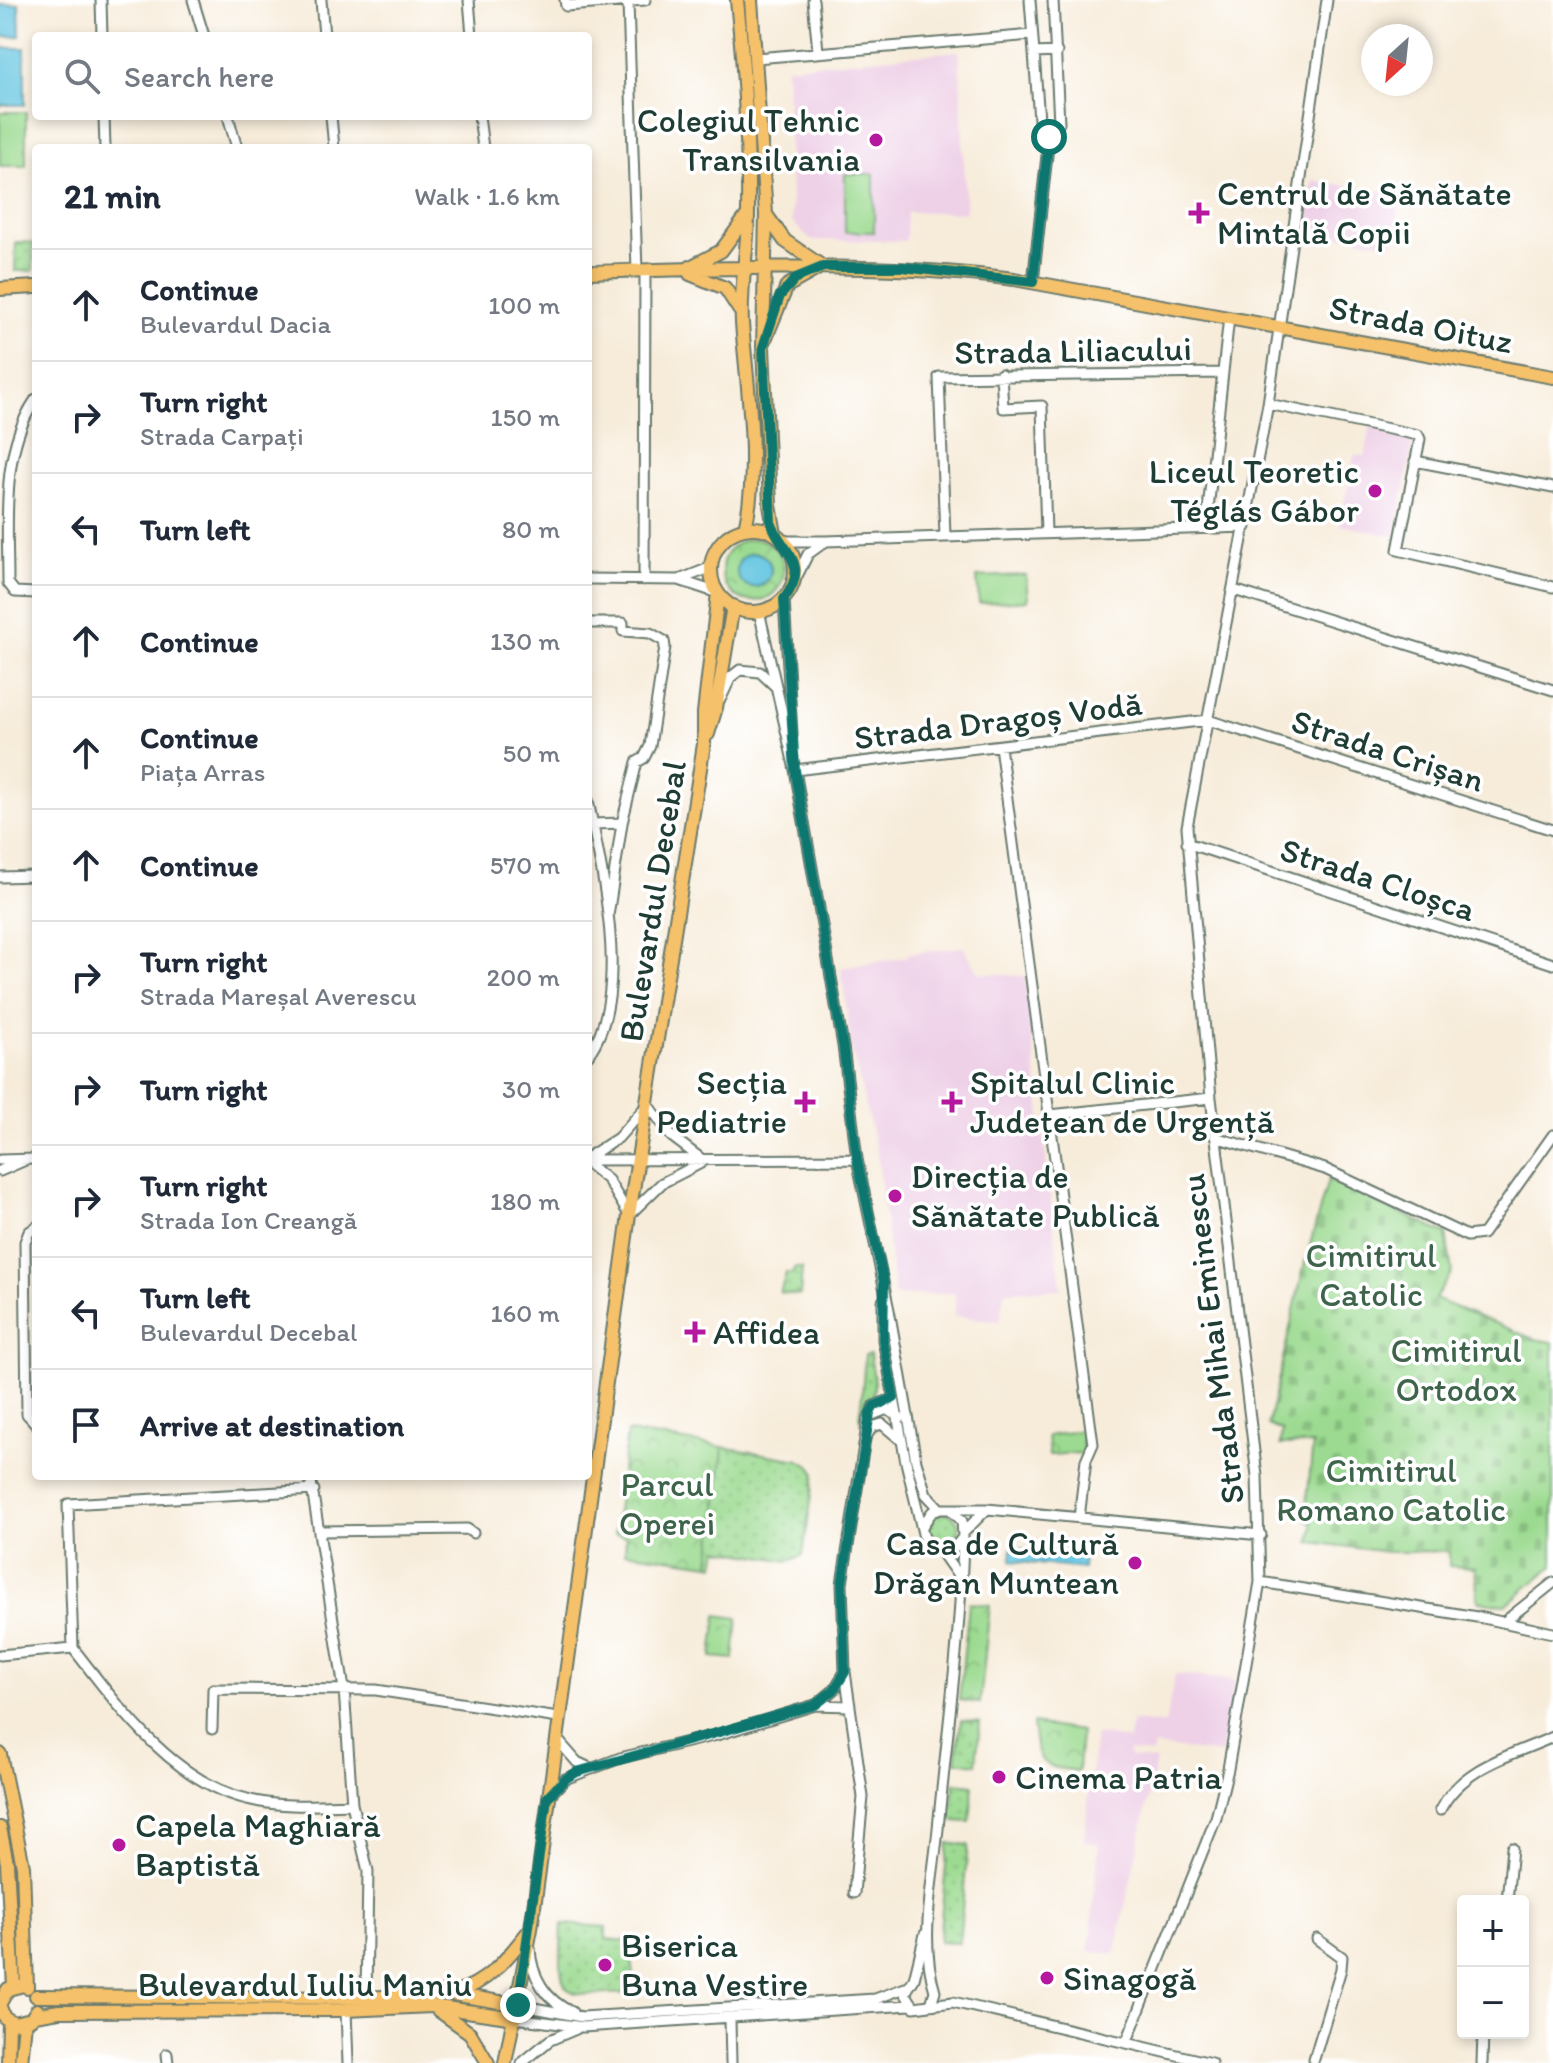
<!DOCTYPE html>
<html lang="en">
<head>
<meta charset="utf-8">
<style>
  :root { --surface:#fff; --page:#f6f6f7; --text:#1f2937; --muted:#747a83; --line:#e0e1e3 }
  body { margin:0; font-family:Itim,sans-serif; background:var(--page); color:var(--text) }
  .controls { position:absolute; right:24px; bottom:24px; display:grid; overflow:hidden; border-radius:8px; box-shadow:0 4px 12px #0003 }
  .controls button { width:72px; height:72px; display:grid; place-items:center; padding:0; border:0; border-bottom:2px solid var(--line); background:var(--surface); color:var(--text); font:40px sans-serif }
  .compass { position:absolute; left:1361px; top:24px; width:72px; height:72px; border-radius:50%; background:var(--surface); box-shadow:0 4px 12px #0003; rotate:207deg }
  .stop { position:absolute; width:24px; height:24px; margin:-18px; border:6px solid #0f766e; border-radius:50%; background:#fff }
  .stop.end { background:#0f766e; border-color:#fff; box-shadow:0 2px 8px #0008 }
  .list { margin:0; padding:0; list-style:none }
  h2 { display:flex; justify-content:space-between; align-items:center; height:104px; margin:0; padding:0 32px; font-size:34px }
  h2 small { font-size:26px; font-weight:400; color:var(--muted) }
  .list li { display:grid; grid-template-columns:52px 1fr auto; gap:24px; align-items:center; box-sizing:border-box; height:112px; padding:0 32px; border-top:2px solid var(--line) }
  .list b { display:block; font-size:30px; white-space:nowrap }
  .list p { margin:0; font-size:26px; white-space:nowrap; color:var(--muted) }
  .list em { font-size:26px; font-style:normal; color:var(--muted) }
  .icon { flex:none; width:44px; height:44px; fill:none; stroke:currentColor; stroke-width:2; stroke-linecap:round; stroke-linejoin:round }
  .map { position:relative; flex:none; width:1553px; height:2063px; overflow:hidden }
  .search { position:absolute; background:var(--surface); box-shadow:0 4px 12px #0003; left:32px; top:32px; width:560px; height:88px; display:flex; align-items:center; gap:20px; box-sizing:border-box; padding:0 28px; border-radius:8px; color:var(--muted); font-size:30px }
  .panel { position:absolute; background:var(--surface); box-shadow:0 4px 12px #0003; left:32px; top:144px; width:560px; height:1336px; border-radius:8px }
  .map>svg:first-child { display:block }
  .built { fill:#eed0e7 }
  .grass { fill:url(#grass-dots); stroke:#5d8c62; stroke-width:2 }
  .cemetery { fill:url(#cemetery-stones); stroke:#5d8c62; stroke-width:2 }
  .park { fill:url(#park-crowns); stroke:#5d8c62; stroke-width:2 }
  .pitch { fill:#9bda90; stroke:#5d8c62; stroke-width:2 }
  .water { fill:#63c5e1; stroke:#41818a; stroke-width:2 }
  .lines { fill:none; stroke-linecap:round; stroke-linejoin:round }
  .minor-casing { stroke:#6b7a6e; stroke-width:13 }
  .major-casing { stroke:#6b7a6e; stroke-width:16 }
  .minor { stroke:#fff; stroke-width:9 }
  .major { stroke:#f5c16b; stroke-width:12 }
  .route { stroke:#0f766e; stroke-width:10 }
  .poi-dot { fill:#b5179e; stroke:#fff; stroke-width:3 }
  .labels { text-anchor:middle; stroke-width:7; stroke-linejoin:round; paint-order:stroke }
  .poi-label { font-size:34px; fill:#1f3d34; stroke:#fff; text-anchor:start }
  .street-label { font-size:34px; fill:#1f3d34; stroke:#fff }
  .park-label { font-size:34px; fill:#3e644b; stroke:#fff }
</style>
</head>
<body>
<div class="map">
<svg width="1553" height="2063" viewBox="0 0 1553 2063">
  <defs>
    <pattern id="grass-dots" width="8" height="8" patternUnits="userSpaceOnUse" patternTransform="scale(2)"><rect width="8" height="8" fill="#9bda90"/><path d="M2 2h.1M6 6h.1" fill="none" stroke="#85bc7d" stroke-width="1.8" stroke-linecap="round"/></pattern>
    <pattern id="cemetery-stones" width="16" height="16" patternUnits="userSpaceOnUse" patternTransform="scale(2)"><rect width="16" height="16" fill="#9bda90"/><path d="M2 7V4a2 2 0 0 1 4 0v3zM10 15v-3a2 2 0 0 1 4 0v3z" fill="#85bc7d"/></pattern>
    <pattern id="park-crowns" width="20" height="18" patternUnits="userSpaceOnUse" patternTransform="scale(2)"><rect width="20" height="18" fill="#9bda90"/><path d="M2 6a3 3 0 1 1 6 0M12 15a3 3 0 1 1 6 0" fill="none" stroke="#85bc7d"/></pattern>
  </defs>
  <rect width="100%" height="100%" fill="#fff"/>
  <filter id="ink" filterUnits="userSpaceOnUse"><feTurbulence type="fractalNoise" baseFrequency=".0125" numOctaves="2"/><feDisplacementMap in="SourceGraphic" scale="16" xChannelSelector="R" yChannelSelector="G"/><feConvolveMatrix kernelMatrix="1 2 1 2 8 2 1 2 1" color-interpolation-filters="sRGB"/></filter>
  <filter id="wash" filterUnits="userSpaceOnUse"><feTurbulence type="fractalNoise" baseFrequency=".006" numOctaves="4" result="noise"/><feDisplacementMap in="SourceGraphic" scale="32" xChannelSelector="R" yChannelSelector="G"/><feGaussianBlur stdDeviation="1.8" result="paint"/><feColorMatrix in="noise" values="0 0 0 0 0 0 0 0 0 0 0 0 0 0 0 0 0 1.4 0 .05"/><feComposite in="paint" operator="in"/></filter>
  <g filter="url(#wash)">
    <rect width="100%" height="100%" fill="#f7ecda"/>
    <path class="built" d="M959,51L966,212H907L906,241L811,240L792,222L786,67Z
      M1313,180L1401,195L1392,244L1332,234L1330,241L1304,237Z
      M1371,425L1415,434L1395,536L1340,525L1354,455L1365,456Z
      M963,947L979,973L1025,976L1061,1289L1004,1291L1000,1321L955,1316V1293L895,1296L877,1153L852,1050L841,968L907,957V954Z
      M1175,1674L1235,1681L1221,1754L1154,1746L1152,1754L1128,1751L1129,1757L1156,1761L1115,1954L1089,1951L1099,1844L1084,1841L1095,1734L1127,1739L1128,1742L1132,1721L1165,1724Z"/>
    <path class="grass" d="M16,242L33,243V271H15Z
      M794,1268H802L800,1295L780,1293L786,1273H793Z
      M870,1354C875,1385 879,1394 860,1420L865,1355Z
      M723,1447L799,1460L812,1467L815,1474L803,1555L789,1561L718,1549L715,1565L710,1564Z
      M927 1529a16 16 0 1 1 32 0a16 16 0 1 1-32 0Z
      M961,1720L980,1722L976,1764L956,1761Z
      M954,1783L973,1785L970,1822L950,1821Z
      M948,1843L968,1845L959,1943L939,1942Z
      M562,1924L606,1927V1939L629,1941L635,1993C557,1995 559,2004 562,1924Z"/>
    <path class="cemetery" d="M1328,1180L1446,1234L1452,1272L1435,1299L1534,1339L1553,1342V1566L1506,1605L1478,1601L1475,1568L1449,1566V1552H1387L1310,1542L1313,1524L1305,1518L1313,1444L1280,1445L1282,1431L1268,1425L1304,1266Z"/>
    <path class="park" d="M722 570a31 31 0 1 1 62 0a31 31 0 1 1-62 0Z
      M1082,1430L1083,1453L1049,1455L1047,1436Z
      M627,1432L723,1447L710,1564L625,1552L626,1536L614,1534Z
      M969,1603L990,1605L980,1703L959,1700Z
      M717,1615L738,1618L734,1659L712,1657Z
      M1033,1724L1081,1731L1078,1771C1038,1766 1038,1764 1033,1724Z"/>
    <path class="pitch" d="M0,112H26V166H0Z
      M845,174H874V232H845Z
      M1026,575L1028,600L979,603L977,577Z"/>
    <path class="water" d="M19,4L20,36L0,37V5Z
      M0,48H25V105H0Z
      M737 570a17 17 0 1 1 34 0a17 17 0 1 1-34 0Z
      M1012,1548L1084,1555L1083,1569L1011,1561Z"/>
  </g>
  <g filter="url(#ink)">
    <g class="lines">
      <defs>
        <path id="minor" d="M101,0L102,36
          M193,0L204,36
          M321,0L324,36
          M469,0L472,36
          M565,0L566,6L645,0
          M813,0L818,51
          M1030,0L1039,120L1049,137
          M628,3L637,271
          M1034,53L1057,52
          M756,58L1032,35
          M104,116L105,148
          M228,116L237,148
          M331,116L334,148
          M479,116L483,148
          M1033,282L1049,137L1059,123L1053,0
          M1001,374L1003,408L1042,406L1046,533
          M36,399C0,451 8,521 8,583L15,592L36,593
          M1268,404L1418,435L1420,439L1398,550L1553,587
          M1415,461L1553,488
          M1206,528L1229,317
          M945,536L939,377L1222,373
          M783,541H826
          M588,579L679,580L712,567
          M644,580L645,271
          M679,580L718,593
          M792,586L808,554L826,541L1246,527
          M1234,590L1553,690
          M784,599L792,735
          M759,611L795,770L843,1046L857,1159L889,1310L916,1461L926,1494L940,1509
          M588,623H623V631L650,633L664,641L665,647L650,746L644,758L637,762L622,823L608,916
          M721,698L731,677L740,670L760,672L776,687
          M1000,746L1093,1444L1086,1460L1079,1518
          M795,770L1208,720L1553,830
          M588,800C601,869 633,995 588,1055
          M593,824L622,823
          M1187,843L1553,964
          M0,877L36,876
          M1050,1115L1211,1098
          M1215,1137L1325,1169L1467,1236L1483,1234L1553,1135
          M588,1157L618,1138L648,1104L671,1136L704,1161
          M0,1160L36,1159
          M588,1160L857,1159
          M588,1164L608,1180L629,1215L662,1183L701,1163
          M0,1171L23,1161
          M36,1227L29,1232L25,1242L27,1414L36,1424
          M883,1301V1340L906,1462L924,1538L940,1550L954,1548L963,1537L962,1521L950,1509
          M872,1415L887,1409L900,1418
          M867,1435L872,1427L882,1424L901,1440
          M310,1476L344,1689L352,1804L368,1871L366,1998
          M923,1525L932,1512L940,1509H987L1261,1535
          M321,1531L467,1529L473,1533
          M964,1532L987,1509
          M940,1550L961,1580
          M1260,1582L1483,1618L1553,1633
          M1504,1622L1553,1583
          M73,1648L68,1504L314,1490
          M0,1655L73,1648C118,1706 172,1781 247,1799C280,1808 318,1805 352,1804
          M816,1705L834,1690L845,1672
          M212,1729L213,1689L376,1690L558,1718
          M556,1738L577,1762L592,1769
          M548,1797L565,1779L620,1758L717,1735L815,1705L850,1706
          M1440,1810C1462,1767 1512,1755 1553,1737
          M854,1893L863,1797L845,1672L842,1584L868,1420L874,1406L894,1398
          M1507,1901L1512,1848
          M925,1934L914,1979L905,1993L914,2007L953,2002L1211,2063
          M530,1948C531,1976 546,2001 572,2012
          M931,2004L935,1991C919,1942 933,1881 938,1829C947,1732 961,1635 963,1537
          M518,2005L582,2017L875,1999L905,1988
          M346,2010L348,2063
          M515,2018L583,2027L910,2005
          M730,2019L731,2063
          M1127,2041L1216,1818L1228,1769L1260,1582L1257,1476L1211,1098L1187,827L1268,404L1327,0
          M167,2054L168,2063
          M1314,2059L1341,1969L1342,1957L1317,1939
          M522,2063L550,2040L576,2029
          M1482,2063L1483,2033"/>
        <path id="major" d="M737,0C744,70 749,142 748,213C748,249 740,286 742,323C747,389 760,463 745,529
          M751,0L766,214L763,347L770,505L775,534
          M767,216L785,241L823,267
          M690,267L721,251L746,217
          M588,272C731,268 872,261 1014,279L1553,377
          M690,274L725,288L740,311
          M0,289L36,287
          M766,337L787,286L817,269
          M711 570a42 42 0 1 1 84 0a42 42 0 1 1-84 0Z
          M708,734L716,708L733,606
          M0,1754L23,1866L27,1987
          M0,1828L7,1863L14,1986
          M455,1992C488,1984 509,1956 529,1931
          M36,1996L366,1998L446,1993L518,2005
          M0,2003L8,1989L20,1986
          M0,2007L4,2017L14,2023L31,2019L37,2010
          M438,2010L470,2033L488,2063
          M35,2015L59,2011L346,2010L432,2006L515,2018
          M8,2063L9,2021
          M21,2063L25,2022
          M505,2063L531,1929L629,1215L704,744V713L718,593"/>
      </defs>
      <use href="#minor" class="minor-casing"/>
      <use href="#major" class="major-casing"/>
      <use href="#minor" class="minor"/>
      <use href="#major" class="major"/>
    </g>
  </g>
  <g class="lines" filter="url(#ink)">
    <path class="route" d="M518,2005L547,1798L565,1779L577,1772L815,1705L834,1690L845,1672L842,1584L870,1413L874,1406L894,1398L883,1340L884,1283L857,1159L843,1046L795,770L784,599C812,562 781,552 771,522L763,347L780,296L796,278L823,267H902L1033,282L1049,137"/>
  </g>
  <g class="poi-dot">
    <circle cx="876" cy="140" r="8"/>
    <path d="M1195 201h8v8h8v8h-8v8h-8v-8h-8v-8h8z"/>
    <circle cx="1375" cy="491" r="8"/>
    <path d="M801 1090h8v8h8v8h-8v8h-8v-8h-8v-8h8z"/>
    <path d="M948 1090h8v8h8v8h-8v8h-8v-8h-8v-8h8z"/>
    <circle cx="895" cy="1196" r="8"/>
    <path d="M691 1320h8v8h8v8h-8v8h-8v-8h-8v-8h8z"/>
    <circle cx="1135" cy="1563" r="8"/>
    <circle cx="999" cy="1777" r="8"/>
    <circle cx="119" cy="1845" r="8"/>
    <circle cx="605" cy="1965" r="8"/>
    <circle cx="1047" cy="1978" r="8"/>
  </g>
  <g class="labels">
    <g class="poi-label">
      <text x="860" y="132" text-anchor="end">Colegiul Tehnic<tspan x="860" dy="39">Transilvania</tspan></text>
      <text x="1217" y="205">Centrul de Sănătate<tspan x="1217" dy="39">Mintală Copii</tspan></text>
      <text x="1359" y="483" text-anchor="end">Liceul Teoretic<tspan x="1359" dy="39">Téglás Gábor</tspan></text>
      <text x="787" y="1094" text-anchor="end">Secția<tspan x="787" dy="39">Pediatrie</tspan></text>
      <text x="970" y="1094">Spitalul Clinic<tspan x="970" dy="39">Județean de Urgență</tspan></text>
      <text x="911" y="1188">Direcția de<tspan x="911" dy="39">Sănătate Publică</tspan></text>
      <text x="713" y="1344">Affidea</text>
      <text x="1119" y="1555" text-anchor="end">Casa de Cultură<tspan x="1119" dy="39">Drăgan Muntean</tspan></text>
      <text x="1015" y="1789">Cinema Patria</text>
      <text x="135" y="1837">Capela Maghiară<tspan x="135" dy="39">Baptistă</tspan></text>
      <text x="621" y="1957">Biserica<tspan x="621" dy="39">Buna Vestire</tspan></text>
      <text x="1063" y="1990">Sinagogă</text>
    </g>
    <g class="street-label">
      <text transform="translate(1421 324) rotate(11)" y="12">Strada Oituz</text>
      <text transform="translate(1073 350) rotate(-1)" y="12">Strada Liliacului</text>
      <text transform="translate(998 720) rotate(-7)" y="12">Strada Dragoș Vodă</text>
      <text transform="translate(1388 750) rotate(18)" y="12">Strada Crișan</text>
      <text transform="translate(1378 879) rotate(18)" y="12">Strada Cloșca</text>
      <text transform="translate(652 901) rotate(-81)" y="12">Bulevardul Decebal</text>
      <text transform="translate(1212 1339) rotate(-97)" y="12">Strada Mihai Eminescu</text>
      <text x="305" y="1996">Bulevardul Iuliu Maniu</text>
    </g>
    <g class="park-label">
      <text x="1371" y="1267">Cimitirul<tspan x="1371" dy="39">Catolic</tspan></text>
      <text x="1456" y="1362">Cimitirul<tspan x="1456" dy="39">Ortodox</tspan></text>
      <text x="1391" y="1482">Cimitirul<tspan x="1391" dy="39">Romano Catolic</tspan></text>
      <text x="667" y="1496">Parcul<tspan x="667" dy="39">Operei</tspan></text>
    </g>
  </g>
</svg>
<div class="controls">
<button>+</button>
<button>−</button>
</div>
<svg class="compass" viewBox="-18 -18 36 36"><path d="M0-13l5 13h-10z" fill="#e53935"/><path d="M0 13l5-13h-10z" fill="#747a83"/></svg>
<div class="stop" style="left:1049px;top:137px"></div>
<div class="stop end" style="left:518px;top:2005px"></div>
<div class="search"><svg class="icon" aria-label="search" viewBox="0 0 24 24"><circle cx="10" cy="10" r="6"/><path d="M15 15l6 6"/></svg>Search here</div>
<section class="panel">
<h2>21 min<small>Walk · 1.6 km</small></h2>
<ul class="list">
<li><svg class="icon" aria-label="ahead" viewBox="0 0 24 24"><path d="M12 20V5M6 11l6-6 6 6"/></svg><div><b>Continue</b><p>Bulevardul Dacia</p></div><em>100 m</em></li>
<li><svg class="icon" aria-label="right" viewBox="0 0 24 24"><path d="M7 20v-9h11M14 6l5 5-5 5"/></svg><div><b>Turn right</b><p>Strada Carpați</p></div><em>150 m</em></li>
<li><svg class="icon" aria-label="left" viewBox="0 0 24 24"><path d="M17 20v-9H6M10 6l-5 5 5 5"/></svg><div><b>Turn left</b></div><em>80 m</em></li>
<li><svg class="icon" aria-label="ahead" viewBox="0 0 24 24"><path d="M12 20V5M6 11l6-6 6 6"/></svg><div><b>Continue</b></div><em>130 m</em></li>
<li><svg class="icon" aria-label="ahead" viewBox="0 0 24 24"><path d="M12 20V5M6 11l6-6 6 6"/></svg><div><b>Continue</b><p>Piața Arras</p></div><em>50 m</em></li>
<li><svg class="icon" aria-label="ahead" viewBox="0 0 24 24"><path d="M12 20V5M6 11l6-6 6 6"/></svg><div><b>Continue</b></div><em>570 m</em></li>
<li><svg class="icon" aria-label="right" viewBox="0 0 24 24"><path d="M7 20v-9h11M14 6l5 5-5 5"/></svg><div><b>Turn right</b><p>Strada Mareșal Averescu</p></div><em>200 m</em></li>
<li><svg class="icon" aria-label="right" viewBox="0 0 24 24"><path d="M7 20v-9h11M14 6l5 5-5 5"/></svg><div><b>Turn right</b></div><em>30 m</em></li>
<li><svg class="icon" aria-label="right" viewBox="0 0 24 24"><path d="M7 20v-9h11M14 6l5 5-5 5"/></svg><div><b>Turn right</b><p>Strada Ion Creangă</p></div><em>180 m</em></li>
<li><svg class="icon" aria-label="left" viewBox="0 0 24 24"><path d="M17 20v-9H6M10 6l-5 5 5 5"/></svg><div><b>Turn left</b><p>Bulevardul Decebal</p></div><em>160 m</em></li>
<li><svg class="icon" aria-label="arrive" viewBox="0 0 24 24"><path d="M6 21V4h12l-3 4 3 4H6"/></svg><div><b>Arrive at destination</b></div></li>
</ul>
</section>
</div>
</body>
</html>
